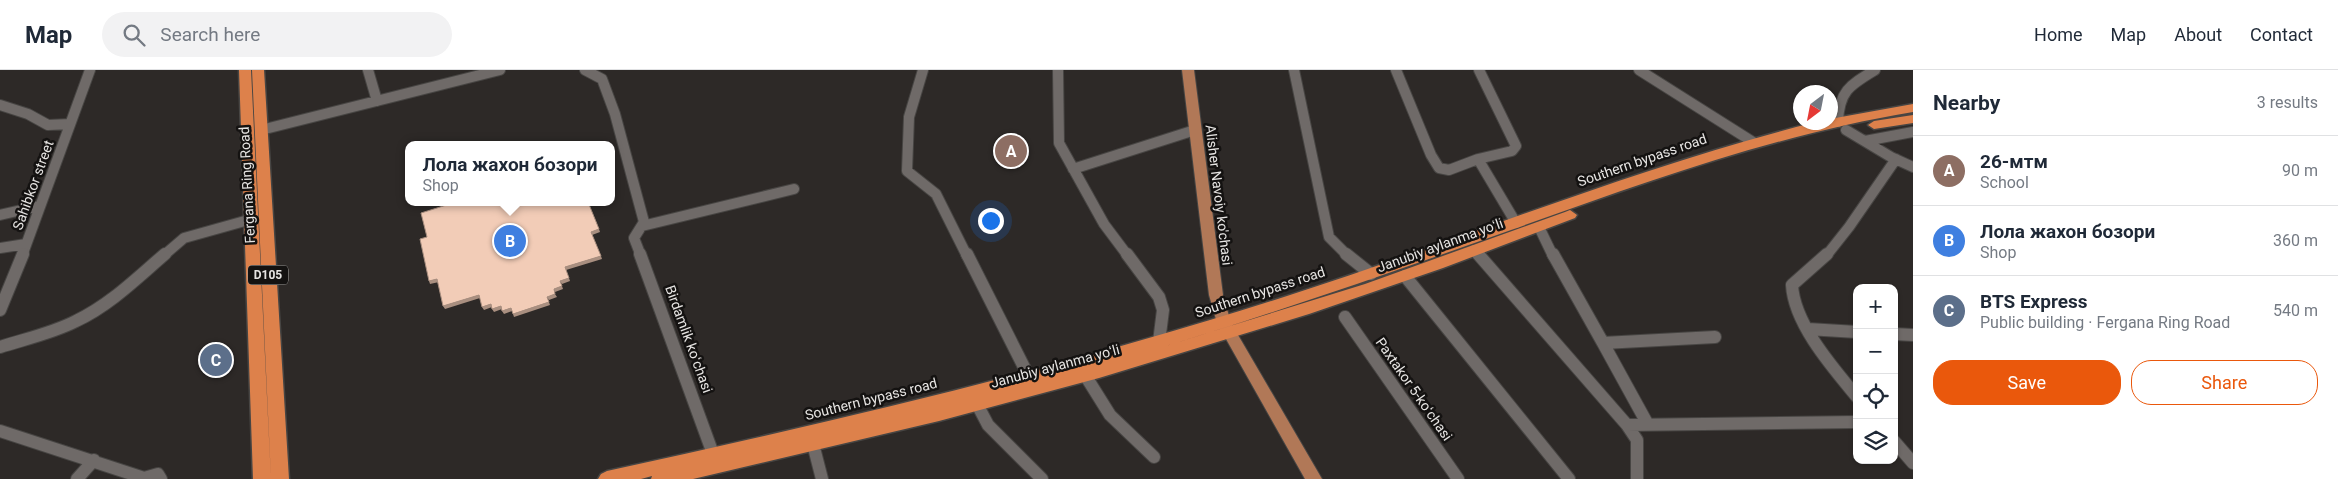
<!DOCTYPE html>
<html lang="en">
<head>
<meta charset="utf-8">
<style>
  :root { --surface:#fff; --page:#f2f2f3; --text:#1f2937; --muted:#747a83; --line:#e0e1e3; --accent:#ea580c }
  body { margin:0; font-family:Roboto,sans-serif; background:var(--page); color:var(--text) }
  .controls { position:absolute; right:15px; bottom:15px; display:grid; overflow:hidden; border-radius:10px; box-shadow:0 1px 4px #0004 }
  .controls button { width:45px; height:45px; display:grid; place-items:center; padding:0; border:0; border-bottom:1px solid var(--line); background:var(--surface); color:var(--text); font:25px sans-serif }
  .compass { position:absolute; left:1793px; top:15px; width:45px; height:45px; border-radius:50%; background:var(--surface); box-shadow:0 1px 4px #0004; rotate:212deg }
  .you { position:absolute; left:990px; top:150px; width:18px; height:18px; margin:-12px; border:4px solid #fff; border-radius:50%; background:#1a73e8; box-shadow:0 0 0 8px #1a73e833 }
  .badge { display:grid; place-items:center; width:32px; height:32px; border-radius:50%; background:var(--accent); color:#fff; font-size:16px; font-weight:700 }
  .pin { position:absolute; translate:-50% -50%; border:2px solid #fff; box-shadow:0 1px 5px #0006 }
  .popup { position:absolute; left:405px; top:71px; width:210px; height:65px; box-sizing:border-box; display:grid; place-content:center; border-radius:10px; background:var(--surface); filter:drop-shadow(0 1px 4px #0005); font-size:16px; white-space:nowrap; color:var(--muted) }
  .popup b { font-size:19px; color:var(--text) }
  .popup::after { content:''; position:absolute; left:50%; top:100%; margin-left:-10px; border:10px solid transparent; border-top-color:var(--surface) }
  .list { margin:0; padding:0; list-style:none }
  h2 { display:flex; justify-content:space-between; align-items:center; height:65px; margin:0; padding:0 20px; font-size:21px }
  h2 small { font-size:16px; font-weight:400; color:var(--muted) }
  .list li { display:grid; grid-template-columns:32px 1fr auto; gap:15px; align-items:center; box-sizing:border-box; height:70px; padding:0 20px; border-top:1px solid var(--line) }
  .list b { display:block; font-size:19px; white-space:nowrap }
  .list p { margin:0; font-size:16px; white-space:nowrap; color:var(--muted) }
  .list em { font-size:16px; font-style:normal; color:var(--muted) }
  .actions { display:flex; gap:10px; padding:15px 20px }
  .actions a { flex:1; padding:11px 0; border:1px solid var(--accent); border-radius:20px; text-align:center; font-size:18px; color:var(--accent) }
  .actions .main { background:var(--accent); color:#fff }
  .icon { flex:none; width:28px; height:28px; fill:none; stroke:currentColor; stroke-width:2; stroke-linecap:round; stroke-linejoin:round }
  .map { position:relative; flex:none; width:1913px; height:409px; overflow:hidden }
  header { display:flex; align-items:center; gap:30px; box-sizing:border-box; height:70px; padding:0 25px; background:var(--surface); border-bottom:1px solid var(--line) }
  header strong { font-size:24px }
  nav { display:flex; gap:28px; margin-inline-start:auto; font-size:18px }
  .search { width:350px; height:45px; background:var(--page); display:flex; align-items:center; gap:12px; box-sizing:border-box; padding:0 18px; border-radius:28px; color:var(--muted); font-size:19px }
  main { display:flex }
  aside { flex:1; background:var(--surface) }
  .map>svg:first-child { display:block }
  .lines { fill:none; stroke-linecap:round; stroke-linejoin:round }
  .minor-far1-casing { stroke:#474543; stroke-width:12 }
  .minor-casing { stroke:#474543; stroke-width:14 }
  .major-casing { stroke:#474543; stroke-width:2 }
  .highway-casing { stroke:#474543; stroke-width:3 }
  .minor-far1 { stroke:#6f6a68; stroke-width:10 }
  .minor { stroke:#6f6a68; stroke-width:12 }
  .major { fill:#b17857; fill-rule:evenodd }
  .highway { fill:#dd814b; fill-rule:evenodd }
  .shaded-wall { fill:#a98f80 }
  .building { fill:#f2ccb7; stroke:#a98f80 }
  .labels { text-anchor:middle; stroke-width:5; stroke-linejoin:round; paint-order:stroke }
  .shield { fill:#141211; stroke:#a8a6a4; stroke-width:1 }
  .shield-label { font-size:12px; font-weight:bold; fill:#e7e5e3 }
  .street-label { font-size:14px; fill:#e7e5e3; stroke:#141211 }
</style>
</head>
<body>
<header>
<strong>Map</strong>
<div class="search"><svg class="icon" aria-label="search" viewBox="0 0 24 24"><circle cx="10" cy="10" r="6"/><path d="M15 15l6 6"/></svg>Search here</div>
<nav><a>Home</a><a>Map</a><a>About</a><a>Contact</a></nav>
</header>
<main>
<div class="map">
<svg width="1913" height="409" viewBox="0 0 1913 409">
  <rect width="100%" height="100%" fill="#2d2927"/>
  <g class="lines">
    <defs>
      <path id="minor-far1" d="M368,0L377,31
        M585,0L602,9L615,44L644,152L634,168L641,186
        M923,0L909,47L907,101L936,124L967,186
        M1058,0L1059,73L1104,154L1128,186
        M1294,0L1329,167L1348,186
        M1396,0L1431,85L1439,98L1449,100L1478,89
        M1479,0L1516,76L1512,81L1478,89L1516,153
        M1639,0L1753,72
        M0,35L28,44L48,55L70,54
        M1838,52C1839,21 1850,15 1875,0
        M261,60L500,0
        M1846,60L1891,87L1913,97
        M1865,71L1913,62
        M1073,99L1195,60
        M0,145L39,136
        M642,156L794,119
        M1539,157L1553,186
        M0,178L26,174
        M1474,180L1479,186
        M22,186L90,0
        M163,186L184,168L252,149
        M1826,186L1849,157L1896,89"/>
      <path id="minor" d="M640,184L716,392
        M967,184L1030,309
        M1127,184L1159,227L1163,240L1159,272
        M1346,184L1371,204
        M1478,184L1627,355L1637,370V409
        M1553,184L1603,273L1715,267
        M1827,184L1792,215C1794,254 1833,298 1857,327
        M1405,206L1569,409
        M0,240L23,184
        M1345,247L1458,409
        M1808,259L1857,262
        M1894,264L1913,265
        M1603,273L1647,353
        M0,277C25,269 53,263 76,251C110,235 137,208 165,184
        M1085,305L1110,345L1154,387
        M977,334L988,355L1042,409
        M1627,355L1857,352
        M0,361L144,408L158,404L161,409
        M1894,371L1913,393
        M813,374L822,409
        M77,409L94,390"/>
      <path id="major" d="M1182,0H1194L1223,225L1231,253L1322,409H1305L1217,253L1209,225Z"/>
      <path id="highway" d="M239,0H251L271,409H253Z
        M252,0H264L289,409H271Z
        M1913,34V42C1774,65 1643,113 1511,160C1388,204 1265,246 1140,284L1365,214L1565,142L1570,140L1577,145L1575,148L1443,198L1309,244L1099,308L939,351L693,409H651L652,406L641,409H598L601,404L607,401C836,351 1064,298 1287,226C1464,169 1636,97 1816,52H1830V49Z
        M1913,45V53L1874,59L1868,55L1874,51Z"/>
    </defs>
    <use href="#minor-far1" class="minor-far1-casing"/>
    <use href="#minor" class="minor-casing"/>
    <use href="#major" class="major-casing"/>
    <use href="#highway" class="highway-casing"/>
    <use href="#minor-far1" class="minor-far1"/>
    <use href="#minor" class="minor"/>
    <use href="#major" class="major"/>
    <use href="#highway" class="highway"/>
  </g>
  <path class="shaded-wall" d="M599,159L600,162L592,165L591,162Z
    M601,186L602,189L566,200L565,197Z
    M569,208L570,211L562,214L560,211Z
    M437,209L439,212L430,214L429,211Z
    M562,216L563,219L555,222L554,219Z
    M555,224L557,227L549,230L547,227Z
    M479,225L480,228L445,239L443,236Z
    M549,232L550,235L514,247L513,244Z
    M491,234L492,237L484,240L482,237Z
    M501,236L502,239L494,242L492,239Z
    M511,238L512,241L504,244L502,241Z"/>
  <path class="building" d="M456,132H588L599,159L591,162L601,186L565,197L569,208L560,211L562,216L554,219L555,224L547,227L549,232L513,244L511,238L502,241L501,236L492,239L491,234L482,237L479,225L443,236L437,209L429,211L420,169L427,167L421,143Z"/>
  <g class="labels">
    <rect class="shield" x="248" y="195.5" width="40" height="19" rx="4"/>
    <g class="shield-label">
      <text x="268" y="209">D105</text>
    </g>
    <g class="street-label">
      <text transform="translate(1642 90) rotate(-19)" y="5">Southern bypass road</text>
      <text transform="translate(33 115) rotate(-70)" y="5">Sahibkor street</text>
      <text transform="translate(247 115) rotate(-93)" y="5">Fergana Ring Road</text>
      <text transform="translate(1219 125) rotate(83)" y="5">Alisher Navoiy ko'chasi</text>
      <text transform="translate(1440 175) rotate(-20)" y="5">Janubiy aylanma yoʻli</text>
      <text transform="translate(1260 222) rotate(-18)" y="5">Southern bypass road</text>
      <text transform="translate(689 269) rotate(70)" y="5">Birdamlik koʻchasi</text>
      <text transform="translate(1055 296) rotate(-15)" y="5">Janubiy aylanma yoʻli</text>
      <text transform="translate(1414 319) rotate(55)" y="5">Paxtakor 5-koʻchasi</text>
      <text transform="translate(871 329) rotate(-14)" y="5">Southern bypass road</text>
    </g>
  </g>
</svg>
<div class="controls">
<button>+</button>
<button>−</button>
<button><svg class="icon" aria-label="locate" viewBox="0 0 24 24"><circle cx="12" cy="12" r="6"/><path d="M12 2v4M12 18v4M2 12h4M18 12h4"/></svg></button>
<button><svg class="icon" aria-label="layers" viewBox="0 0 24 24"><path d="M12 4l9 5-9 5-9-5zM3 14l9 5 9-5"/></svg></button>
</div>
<svg class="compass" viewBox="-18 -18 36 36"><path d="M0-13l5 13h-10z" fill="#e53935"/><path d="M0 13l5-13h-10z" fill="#747a83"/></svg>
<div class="you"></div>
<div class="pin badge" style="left:1011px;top:81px;background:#8d6e63">A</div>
<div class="pin badge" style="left:510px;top:171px;background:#3f7fe0">B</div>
<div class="popup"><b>Лола жахон бозори</b>Shop</div>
<div class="pin badge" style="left:216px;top:290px;background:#5c6f8a">C</div>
</div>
<aside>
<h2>Nearby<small>3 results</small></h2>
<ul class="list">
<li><span class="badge" style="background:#8d6e63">A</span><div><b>26-мтм</b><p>School</p></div><em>90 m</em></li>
<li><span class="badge" style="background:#3f7fe0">B</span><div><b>Лола жахон бозори</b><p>Shop</p></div><em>360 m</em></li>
<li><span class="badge" style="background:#5c6f8a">C</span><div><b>BTS Express</b><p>Public building · Fergana Ring Road</p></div><em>540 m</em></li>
</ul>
<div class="actions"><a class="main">Save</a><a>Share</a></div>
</aside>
</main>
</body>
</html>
